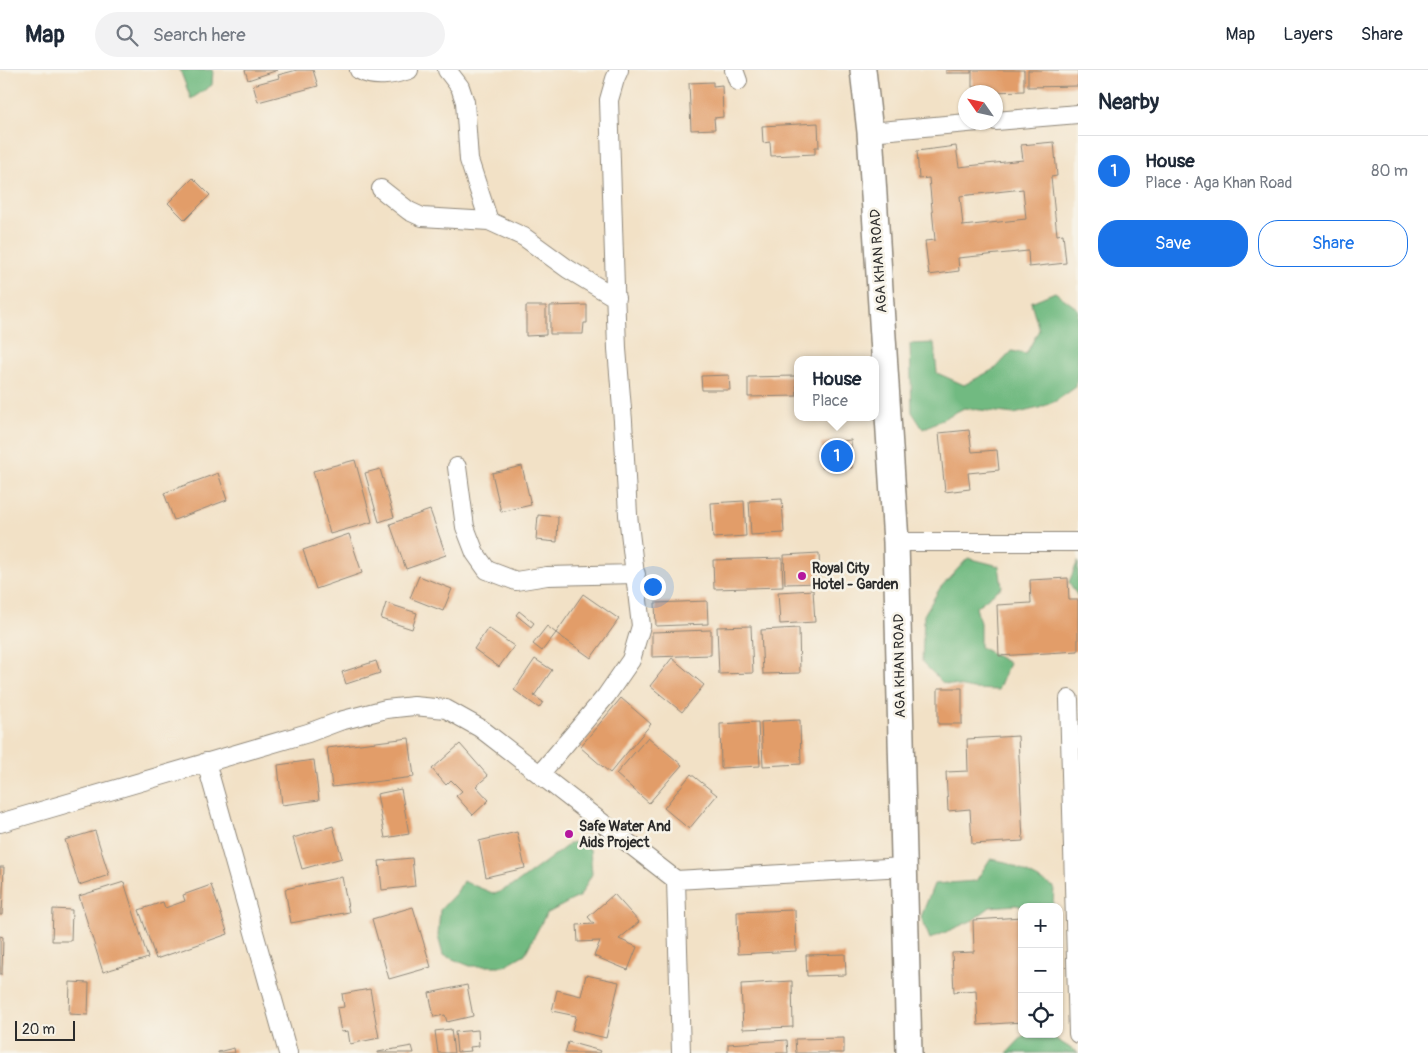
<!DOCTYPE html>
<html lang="en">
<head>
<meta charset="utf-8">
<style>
  :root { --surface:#fff; --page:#f2f2f3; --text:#1f2937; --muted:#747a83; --line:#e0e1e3; --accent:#1a73e8 }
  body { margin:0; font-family:Pangolin,sans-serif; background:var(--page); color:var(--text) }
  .controls { position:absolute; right:15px; bottom:15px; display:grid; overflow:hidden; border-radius:10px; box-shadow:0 1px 4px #0004 }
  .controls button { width:45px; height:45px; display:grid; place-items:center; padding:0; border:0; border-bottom:1px solid var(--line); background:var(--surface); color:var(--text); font:25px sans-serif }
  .compass { position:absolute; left:958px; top:15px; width:45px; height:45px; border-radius:50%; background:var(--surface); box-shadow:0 1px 4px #0004; rotate:304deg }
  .scale { position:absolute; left:15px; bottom:12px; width:60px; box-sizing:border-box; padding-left:5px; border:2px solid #2b2b2b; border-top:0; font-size:14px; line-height:18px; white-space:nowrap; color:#2b2b2b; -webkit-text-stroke:4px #f7f3e8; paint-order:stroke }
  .you { position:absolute; left:652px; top:516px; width:18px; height:18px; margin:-12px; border:4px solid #fff; border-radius:50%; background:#1a73e8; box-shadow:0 0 0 8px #1a73e833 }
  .badge { display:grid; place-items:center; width:32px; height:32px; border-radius:50%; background:var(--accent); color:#fff; font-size:16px; font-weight:700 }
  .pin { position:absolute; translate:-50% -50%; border:2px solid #fff; box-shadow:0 1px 5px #0006 }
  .popup { position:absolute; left:794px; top:286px; width:85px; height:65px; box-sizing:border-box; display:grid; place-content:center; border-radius:10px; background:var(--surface); filter:drop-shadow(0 1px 4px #0005); font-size:16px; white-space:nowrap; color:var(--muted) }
  .popup b { font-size:19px; color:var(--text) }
  .popup::after { content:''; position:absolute; left:50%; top:100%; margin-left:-10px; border:10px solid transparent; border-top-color:var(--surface) }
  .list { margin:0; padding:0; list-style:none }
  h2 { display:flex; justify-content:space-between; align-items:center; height:65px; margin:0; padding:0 20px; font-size:21px }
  h2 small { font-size:16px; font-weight:400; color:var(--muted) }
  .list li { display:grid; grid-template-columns:32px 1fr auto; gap:15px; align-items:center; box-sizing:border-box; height:70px; padding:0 20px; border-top:1px solid var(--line) }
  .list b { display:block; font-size:19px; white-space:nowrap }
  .list p { margin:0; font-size:16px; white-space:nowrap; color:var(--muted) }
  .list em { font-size:16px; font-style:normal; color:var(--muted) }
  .actions { display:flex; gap:10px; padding:15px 20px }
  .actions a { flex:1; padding:11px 0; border:1px solid var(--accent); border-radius:20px; text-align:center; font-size:18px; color:var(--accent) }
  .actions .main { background:var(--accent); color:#fff }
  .icon { flex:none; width:28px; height:28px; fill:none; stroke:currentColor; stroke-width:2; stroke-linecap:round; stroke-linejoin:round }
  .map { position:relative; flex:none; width:1078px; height:983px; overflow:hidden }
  header { display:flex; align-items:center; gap:30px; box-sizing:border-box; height:70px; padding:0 25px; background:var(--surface); border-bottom:1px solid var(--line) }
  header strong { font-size:24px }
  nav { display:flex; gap:28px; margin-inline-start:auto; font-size:18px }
  .search { width:350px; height:45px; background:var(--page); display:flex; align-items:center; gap:12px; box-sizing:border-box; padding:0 18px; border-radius:28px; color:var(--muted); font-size:19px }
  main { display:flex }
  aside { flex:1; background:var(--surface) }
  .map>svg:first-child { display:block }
  .forest { fill:#71ba81; stroke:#4e7256 }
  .building { fill:#e29d69; fill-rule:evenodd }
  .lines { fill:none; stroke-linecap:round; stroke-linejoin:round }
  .street-casing { stroke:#8e8678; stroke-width:20 }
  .secondary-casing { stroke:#8e8678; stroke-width:28 }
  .street { stroke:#fff; stroke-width:18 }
  .secondary { stroke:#fff; stroke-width:25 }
  .poi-dot { fill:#b5179e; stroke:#f7f3e8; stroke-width:2 }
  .labels { text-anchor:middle; stroke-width:5; stroke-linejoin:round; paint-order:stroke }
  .street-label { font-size:14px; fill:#2b2b2b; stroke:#f7f3e8 }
  .poi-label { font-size:14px; font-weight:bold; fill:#2b2b2b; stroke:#f7f3e8; text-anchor:start }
</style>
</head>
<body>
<header>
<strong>Map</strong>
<div class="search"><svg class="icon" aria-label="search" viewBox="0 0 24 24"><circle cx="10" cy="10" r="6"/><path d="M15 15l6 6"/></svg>Search here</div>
<nav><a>Map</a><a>Layers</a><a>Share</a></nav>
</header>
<main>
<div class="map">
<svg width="1078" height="983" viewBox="0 0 1078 983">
  <rect width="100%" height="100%" fill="#f7f3e8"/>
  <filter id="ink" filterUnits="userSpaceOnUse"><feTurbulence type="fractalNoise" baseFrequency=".02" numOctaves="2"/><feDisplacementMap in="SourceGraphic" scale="10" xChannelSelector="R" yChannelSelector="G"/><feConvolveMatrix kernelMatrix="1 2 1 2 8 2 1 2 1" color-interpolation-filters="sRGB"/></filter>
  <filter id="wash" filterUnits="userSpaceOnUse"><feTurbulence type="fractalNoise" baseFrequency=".0096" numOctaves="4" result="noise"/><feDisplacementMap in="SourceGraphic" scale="20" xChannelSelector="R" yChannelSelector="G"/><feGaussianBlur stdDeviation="1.12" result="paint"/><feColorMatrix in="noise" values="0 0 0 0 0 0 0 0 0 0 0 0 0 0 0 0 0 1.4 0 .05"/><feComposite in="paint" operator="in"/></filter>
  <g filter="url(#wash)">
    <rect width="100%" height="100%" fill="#f2e1c6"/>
    <path class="forest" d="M180,0H213L212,15L191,29Z
      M1055,222L1078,239V300L1076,317L1056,331L1039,338L1014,344L964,338L923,359L912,342L910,274L934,273L937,303L964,315L996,298L1012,281L1026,284L1039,260L1031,232Z
      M968,488L999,496L1002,517L976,537L980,553V577L1009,593L998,620L973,619L943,613L922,592L924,545L940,518Z
      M1078,491V527L1069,512Z
      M572,772L590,779L592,804L580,826L546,844L525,884L504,896H470L443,885L438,866L440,840L457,822L463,811L495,824L517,813Z
      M990,789L1006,792L1054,817L1053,837H1024L1016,835L990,837L973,850L930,869L921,847L934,814L976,811Z
      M1036,964H1048L1078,983H1007L1024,965Z"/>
    <g id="blocks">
      <path class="building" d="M245,0H278L248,10Z
        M297,0H313L318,16L258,32L253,15L279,8L278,5Z
        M946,0H971V3H946Z
        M972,0H1024V21L991,22V16L972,17Z
        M1028,0H1078V16L1028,17Z
        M713,12V16L722,15L723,47L714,48L715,59L691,60L689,13Z
        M818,53L819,77H815V84L771,86L770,72L763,73L762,56Z
        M1054,72L1057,106L1051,107L1057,165L1063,164L1066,193L1029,197L1028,181L958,188L959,201L929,205L925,171L935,170L929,108L919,109L917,81L956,76L959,97L1023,90L1021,75ZM1023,119L1026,149L963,156L960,126Z
        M193,108L210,125L185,150L168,133Z
        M587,235V253H584L583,264H550V236Z
        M526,236H546V265L526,266Z
        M729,305L730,320H702L701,306Z
        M796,306L797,326L748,327V307Z
        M969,360L972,382L997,380L999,400L968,403L970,419L945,422L939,363Z
        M851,370L852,398H822L821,373Z
        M355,390L372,452L330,464L313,401Z
        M522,396L531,435L501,442L492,403Z
        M380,399L394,447L379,452L365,403Z
        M218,403L227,430L174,450L164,423Z
        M782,429L784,463L751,465L749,431Z
        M744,431L746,466L713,468L711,433Z
        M430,440L446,485L406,499L390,454Z
        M538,445L558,447L557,472L536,470Z
        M349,464L362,503L316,519L303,480Z
        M819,483L820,513L785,514L784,485Z
        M782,488L783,517L714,519L713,490Z
        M419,506L452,519L443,541L410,528Z
        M1068,508L1069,530H1078V581L999,586L997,535L1031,533L1030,510Z
        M813,520L815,552L780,554L778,522Z
        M583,524L619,549L591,588L556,563Z
        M707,531L708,554L656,556L655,533Z
        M386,533L417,543L412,559L381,549Z
        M519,541L534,553L531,557L516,545Z
        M547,556L556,563L542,581L533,574Z
        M751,556L753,603L719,604L717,557Z
        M488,558L514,576L499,597L474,579Z
        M799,558L800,603L763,604L761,560Z
        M711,560V585L652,587V562Z
        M672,588L704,615L682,642L650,616Z
        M535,589L552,600L534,626L543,632L539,638L514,620Z
        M376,591L380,603L346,614L342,602Z
        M938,618H962V654H938Z
        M621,628L651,654L610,703L580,677Z
        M800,650L801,694L763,696L761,652Z
        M758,652L760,696L721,698L720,654Z
        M1018,666L1023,771L972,774L970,739L948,741L946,702L968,701L967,669Z
        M648,667L682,695L649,733L616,704Z
        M409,668L414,707L332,717L327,678Z
        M460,674L488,706L476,716L489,730L473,745L456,726L462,721L451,710L446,715L432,699Z
        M314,690L319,730L282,735L278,695Z
        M691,704L717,725L689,759L664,738Z
        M401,719L409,764L385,768L377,724Z
        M333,756L342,788L302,799L293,768Z
        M95,761L109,805L79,815L65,770Z
        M517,762L525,798L486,807L479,771Z
        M412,788L415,816L382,820L379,791Z
        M0,797H4L2,845H0Z
        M342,807L349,842L291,853L285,819Z
        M124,812L148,888L103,902L79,826Z
        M211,815L228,864L156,889L139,840L163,832L165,838L185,831L183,825Z
        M614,824L639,852L619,869L637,877L628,900L594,886L600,871L578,872L577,855L594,854L588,847Z
        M413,837L431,897L389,909L372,849Z
        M53,839L72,840L71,871H52Z
        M795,840L796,881L738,884L737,842Z
        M1022,847V952L978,955L976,920L954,922L952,883L974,882L973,850Z
        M0,866L3,867L2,904H0Z
        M845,884L846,905L807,906L806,885Z
        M586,905L619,912L606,968L572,960L576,946L552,941L557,920L581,926Z
        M792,911L793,957L743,959L741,914Z
        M70,912L89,913L88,945L69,944Z
        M467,915L473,946L447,952L445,945L434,947L429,923Z
        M370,919L379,968L350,974L348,961L341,962L337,938L344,937L342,924Z
        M451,959L454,983H438L435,961Z
        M478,960L479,976L470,977L471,981L457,982L455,962Z
        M844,968V983H796L795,969Z
        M787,970L788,983H728V974Z
        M568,972L601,981L600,983H565Z
        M412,976L414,983H378V982Z
        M234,978L235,983H218V982Z"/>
    </g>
  </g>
  <g filter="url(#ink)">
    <use href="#blocks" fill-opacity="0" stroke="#8e8678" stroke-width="1"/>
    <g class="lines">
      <defs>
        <path id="street" d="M359,0C375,9 392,5 409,0
          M447,0L460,17L465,32L469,90L489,151
          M734,0L738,11
          M996,51L1078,44
          M870,62L978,52
          M381,119L409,141L422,147L489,151L524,167L568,199L616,228
          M457,397L465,457L475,483L487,500L516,511L547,506L636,504
          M896,472H1078
          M1069,629L1078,964
          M206,692L288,983
          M540,704L606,626L631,590L641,556L628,445L623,351L617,279L609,30L615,9L619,0
          M0,753L308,663L340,651L386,639L414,636L446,639L480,658L676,810L681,983
          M676,810L904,797"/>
        <path id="secondary" d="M863,0L870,62L896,472L909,983"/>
      </defs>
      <use href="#street" class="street-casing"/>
      <use href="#secondary" class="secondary-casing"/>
      <use href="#street" class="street"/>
      <use href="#secondary" class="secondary"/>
    </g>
  </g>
  <g class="poi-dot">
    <circle cx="802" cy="506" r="5"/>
    <circle cx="569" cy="764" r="5"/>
  </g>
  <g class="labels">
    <g class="street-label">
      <text transform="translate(878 191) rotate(-94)" y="5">AGA KHAN ROAD</text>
      <text transform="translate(899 596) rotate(-91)" y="5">AGA KHAN ROAD</text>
    </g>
    <g class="poi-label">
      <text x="812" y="503">Royal City<tspan x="812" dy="16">Hotel - Garden</tspan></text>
      <text x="579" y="761">Safe Water And<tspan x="579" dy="16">Aids Project</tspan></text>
    </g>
  </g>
</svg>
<div class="controls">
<button>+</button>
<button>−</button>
<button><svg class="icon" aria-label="locate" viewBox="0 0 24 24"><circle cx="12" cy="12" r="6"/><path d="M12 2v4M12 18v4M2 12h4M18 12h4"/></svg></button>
</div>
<svg class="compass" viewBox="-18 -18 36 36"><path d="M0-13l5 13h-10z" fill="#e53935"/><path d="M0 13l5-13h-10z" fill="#747a83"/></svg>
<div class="scale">20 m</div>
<div class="you"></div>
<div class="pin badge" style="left:837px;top:386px">1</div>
<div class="popup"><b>House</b>Place</div>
</div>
<aside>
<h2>Nearby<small></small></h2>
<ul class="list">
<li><span class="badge">1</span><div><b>House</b><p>Place · Aga Khan Road</p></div><em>80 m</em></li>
</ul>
<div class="actions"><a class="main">Save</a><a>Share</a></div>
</aside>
</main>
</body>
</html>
